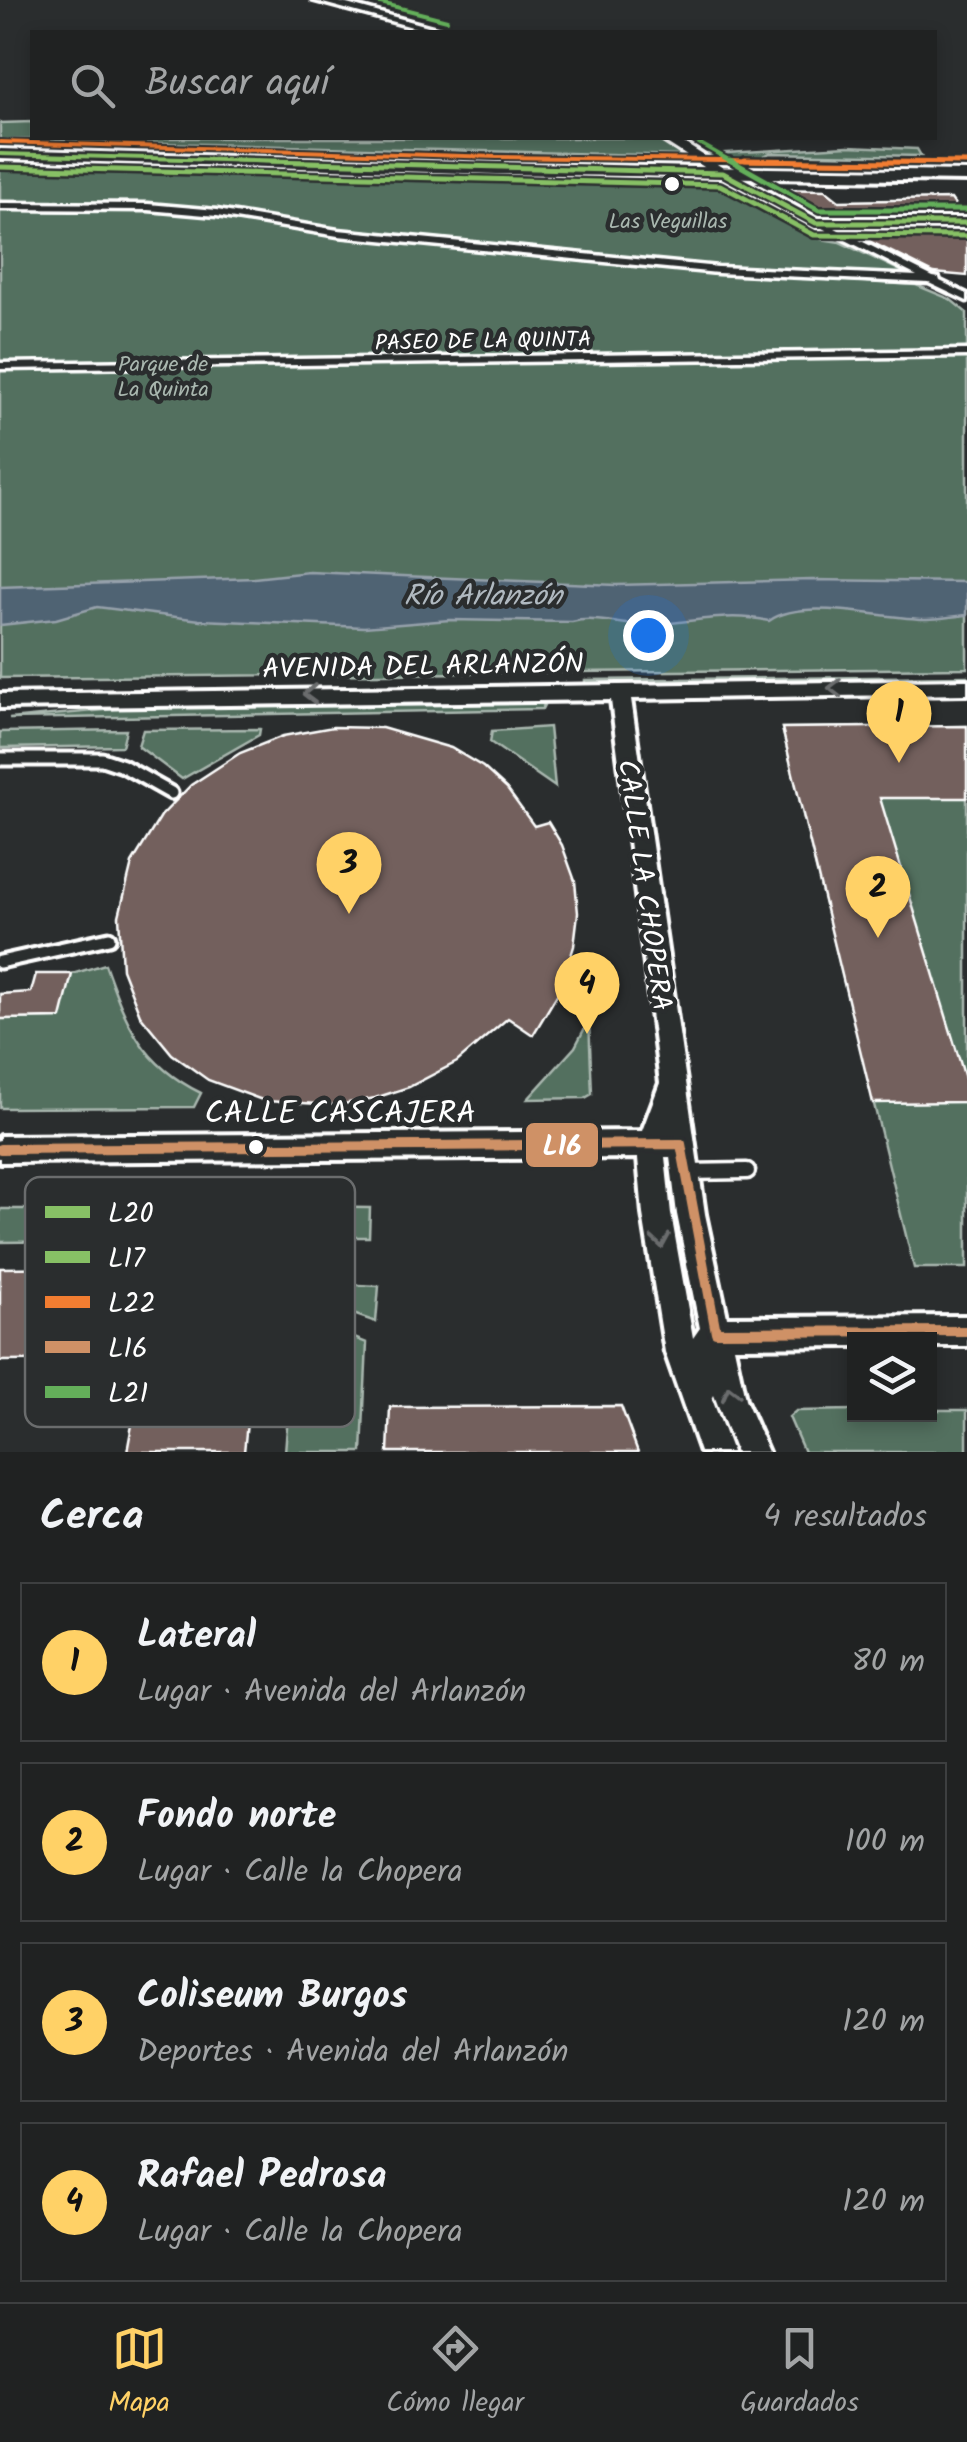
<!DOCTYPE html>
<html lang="es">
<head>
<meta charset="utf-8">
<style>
  :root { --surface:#202222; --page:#282a2a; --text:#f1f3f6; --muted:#a2a4a5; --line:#3d3f40; --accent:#ffd166 }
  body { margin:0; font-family:Kalam,sans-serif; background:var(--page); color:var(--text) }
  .controls { position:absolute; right:30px; bottom:30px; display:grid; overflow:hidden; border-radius:0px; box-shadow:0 5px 15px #0003 }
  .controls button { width:90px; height:90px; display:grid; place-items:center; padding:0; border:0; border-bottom:2px solid var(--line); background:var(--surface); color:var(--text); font:50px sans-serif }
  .you { position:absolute; left:648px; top:635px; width:35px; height:35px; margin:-25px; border:8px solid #fff; border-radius:50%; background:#1a73e8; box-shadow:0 0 0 15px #1a73e833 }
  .badge { display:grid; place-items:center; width:65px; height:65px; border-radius:50%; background:var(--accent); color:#111; font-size:32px; font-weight:700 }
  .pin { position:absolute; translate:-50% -82px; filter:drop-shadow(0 2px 5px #0008) }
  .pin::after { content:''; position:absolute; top:52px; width:35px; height:30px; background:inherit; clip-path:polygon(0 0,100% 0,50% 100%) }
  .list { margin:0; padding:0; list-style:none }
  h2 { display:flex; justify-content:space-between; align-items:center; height:130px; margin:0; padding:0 40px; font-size:42px }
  h2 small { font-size:32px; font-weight:400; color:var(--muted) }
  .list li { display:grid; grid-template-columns:65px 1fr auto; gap:30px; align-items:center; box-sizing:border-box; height:160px; margin:0 20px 20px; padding:0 20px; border:2px solid var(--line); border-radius:0px }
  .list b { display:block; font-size:38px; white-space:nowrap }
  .list p { margin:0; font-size:32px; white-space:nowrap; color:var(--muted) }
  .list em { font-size:32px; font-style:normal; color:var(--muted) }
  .icon { flex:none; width:55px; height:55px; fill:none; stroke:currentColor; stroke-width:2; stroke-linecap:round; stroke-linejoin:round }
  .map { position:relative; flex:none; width:967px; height:1452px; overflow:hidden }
  .search { position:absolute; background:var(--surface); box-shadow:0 5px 15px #0003; left:30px; right:30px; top:30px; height:110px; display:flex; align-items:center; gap:25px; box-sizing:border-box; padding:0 35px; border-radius:0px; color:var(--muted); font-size:38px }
  .sheet { height:850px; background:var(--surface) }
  nav { display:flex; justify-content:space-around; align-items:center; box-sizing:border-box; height:140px; border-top:2px solid var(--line); background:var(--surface); font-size:28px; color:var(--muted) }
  nav a { display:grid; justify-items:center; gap:5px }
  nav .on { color:var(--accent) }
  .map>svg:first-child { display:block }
  .green { fill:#536f5f; stroke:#a9b7af; stroke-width:2.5 }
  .water { fill:#506373; stroke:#96a1ab; stroke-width:2.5 }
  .building { fill:#73615d; stroke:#fff; stroke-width:2.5 }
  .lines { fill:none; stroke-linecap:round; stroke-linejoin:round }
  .service-far1-casing { stroke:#fff; stroke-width:19 }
  .service-casing { stroke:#fff; stroke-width:21 }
  .pedestrian-casing { stroke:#fff; stroke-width:7 }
  .minor-casing { stroke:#fff; stroke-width:8 }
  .tertiary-casing { stroke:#fff; stroke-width:7 }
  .secondary-casing { stroke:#fff; stroke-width:8 }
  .service-far1 { stroke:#2a2d2e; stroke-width:11 }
  .service { stroke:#2a2d2e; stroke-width:14 }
  .pedestrian { fill:#2a2d2e; fill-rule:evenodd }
  .minor { fill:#2a2d2e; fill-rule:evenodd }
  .tertiary { fill:#2a2d2e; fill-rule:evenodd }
  .secondary { fill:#2a2d2e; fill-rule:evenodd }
  .bus-1-far1-casing { stroke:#2a2d2e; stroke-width:8 }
  .bus-1-casing { stroke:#2a2d2e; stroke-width:10 }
  .bus-2-casing { stroke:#2a2d2e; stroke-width:10 }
  .bus-3-far1-casing { stroke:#2a2d2e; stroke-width:8 }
  .bus-3-casing { stroke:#2a2d2e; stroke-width:10 }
  .bus-4-casing { stroke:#2a2d2e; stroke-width:18 }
  .bus-5-far1-casing { stroke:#2a2d2e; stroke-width:8 }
  .bus-5-casing { stroke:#2a2d2e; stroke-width:10 }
  .bus-1-far1 { stroke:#87c065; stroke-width:4 }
  .bus-1 { stroke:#87c065; stroke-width:5 }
  .bus-2 { stroke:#87c065; stroke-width:5 }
  .bus-3-far1 { stroke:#f27d31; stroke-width:4 }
  .bus-3 { stroke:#f27d31; stroke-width:5 }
  .bus-4 { stroke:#cf9166; stroke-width:10 }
  .bus-5-far1 { stroke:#64af5a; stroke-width:4 }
  .bus-5 { stroke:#64af5a; stroke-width:5 }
  .oneway { stroke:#6a6c6d }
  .bus-dot { fill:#fff; stroke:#2a2d2e; stroke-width:4 }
  .labels { text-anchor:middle; stroke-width:9; stroke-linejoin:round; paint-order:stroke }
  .far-park-label { font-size:22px; fill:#a9b7af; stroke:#2a2d2e }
  .far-street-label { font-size:22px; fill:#fff; stroke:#2a2d2e }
  .street-label { font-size:28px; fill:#fff; stroke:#2a2d2e }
  .water-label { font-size:30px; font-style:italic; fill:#b0b9c0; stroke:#2a2d2e }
  .near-street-label { font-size:32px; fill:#fff; stroke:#2a2d2e }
  .key { fill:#2a2d2e; stroke:#6a6c6d; stroke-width:2.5 }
  .key-label { font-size:28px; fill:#fff }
  .line-badge { stroke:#2a2d2e; stroke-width:4 }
  .badge-label { font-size:28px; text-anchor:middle; font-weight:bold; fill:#fff }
</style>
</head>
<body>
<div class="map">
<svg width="967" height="1452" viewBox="0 0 967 1452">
  <rect width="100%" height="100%" fill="#2a2d2e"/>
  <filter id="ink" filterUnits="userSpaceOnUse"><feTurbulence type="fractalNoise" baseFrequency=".01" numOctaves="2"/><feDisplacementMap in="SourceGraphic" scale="20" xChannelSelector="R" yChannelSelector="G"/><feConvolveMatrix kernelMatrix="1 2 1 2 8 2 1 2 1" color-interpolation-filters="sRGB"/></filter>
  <g filter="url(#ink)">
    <path class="green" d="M32,122V138H656L686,156L0,139V123Z
      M848,146L917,149L921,156L770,153L764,156L768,171L728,168L708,154Z
      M774,157L967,161V172L777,167Z
      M0,158L686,179L731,191L815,238L840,242L916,278L718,267L339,230L219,210L149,204L0,203Z
      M0,209L146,210L215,216L335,236L718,273L916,285L950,299L967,313V668L0,678Z
      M967,676V681L585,684V680Z
      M537,701L544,705L542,709L9,719L126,708Z
      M967,726V1268H914L782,728Z
      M549,727L555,787L490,742L492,731Z
      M260,729L259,735L182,779L138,746L143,730Z
      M126,730L122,746L0,748V732Z
      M105,964C126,1023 141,1064 201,1093L194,1107L0,1108V1019L60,1018L72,974Z
      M589,1020L592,1094L585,1098L528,1099L575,1047Z
      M295,1207L370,1208L369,1237H292Z
      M0,1209H95L88,1241L0,1242Z
      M286,1282L379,1286L376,1322L336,1308L284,1307Z
      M295,1327L329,1328L367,1343L362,1452H285Z
      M854,1410V1414H930V1410H967V1452H804L789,1417L796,1411Z"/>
    <path class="water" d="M309,572L616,585L812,580L967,582V615C954,616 940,619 927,619C886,620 804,596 769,621C729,612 691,622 650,625C624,627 596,615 572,622L450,620L364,627L200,620L97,607L56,619L0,625V587L254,578Z"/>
    <path class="building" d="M768,189L825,190L839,201L951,199L962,215H819Z
      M849,231H967V276L934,273Z
      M967,726V798H880L967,1085V1102L873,1103L782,728Z
      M333,727L382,728L451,748L483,767L507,789L534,826L548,822L562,845L575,881L578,913L574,946L561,988L533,1035L508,1018L457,1062L409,1087L375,1098L338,1105L265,1101L208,1080L172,1054L140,1015L122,969L119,916L132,863L161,816L191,785L240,753L283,736Z
      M36,974H72L61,1018L0,1019V994L31,992Z
      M263,1265L244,1452H127L144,1360L0,1361V1268Z
      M621,1406L638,1452H388L390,1407Z"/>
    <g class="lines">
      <defs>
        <path id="service-far1" d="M0,759H102L123,766L171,793
          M0,962L109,938"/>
        <path id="service" d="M686,1172L747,1171"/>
        <path id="pedestrian" d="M0,203L148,204L217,210L338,230L718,267L917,276L820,227L818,225L823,222L933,277L939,278L940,281L967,294V301L929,283L718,273L338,236L217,216L148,210L0,209Z
          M967,350V356L0,369V363Z"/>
        <path id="minor" d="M723,170L818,219H967V227H816L719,175V171Z
          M967,680V694L631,699L705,1214L727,1317L967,1316V1346H930V1340H854V1346L734,1347L745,1399L768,1452H736L714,1395L712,1399L732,1452H700L665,1352L643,1214L638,1158L0,1162V1136L642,1131L660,1083L611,700L0,708V694ZM665,1157H670L677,1214L700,1328L693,1338L671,1214Z"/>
        <path id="tertiary" d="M312,0H332L450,32H431Z
          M659,138H676L731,173L718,176Z"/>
        <path id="secondary" d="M0,149L497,164L967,171V181L497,174L0,159Z"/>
      </defs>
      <use href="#service-far1" class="service-far1-casing"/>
      <use href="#service" class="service-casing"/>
      <use href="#pedestrian" class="pedestrian-casing"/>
      <use href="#minor" class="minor-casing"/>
      <use href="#tertiary" class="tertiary-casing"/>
      <use href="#secondary" class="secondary-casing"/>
      <use href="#service-far1" class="service-far1"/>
      <use href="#service" class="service"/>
      <use href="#pedestrian" class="pedestrian"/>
      <use href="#minor" class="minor"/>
      <use href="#tertiary" class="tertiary"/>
      <use href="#secondary" class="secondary"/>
      <defs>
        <path id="bus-1-far1" d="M0,154L330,163"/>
        <path id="bus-1" d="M235,160L723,173L816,223H967"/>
        <path id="bus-2" d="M0,167L720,185L814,235L967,236"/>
        <path id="bus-3-far1" d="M0,142L497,157L941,163"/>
        <path id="bus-3" d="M745,160L967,163"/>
        <path id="bus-4" d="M0,1149L681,1144L716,1332L967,1331"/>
        <path id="bus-5-far1" d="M369,0L447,20
          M690,138L734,163"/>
        <path id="bus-5" d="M730,160L819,210H967"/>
      </defs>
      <use href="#bus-1-far1" class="bus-1-far1-casing"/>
      <use href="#bus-1" class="bus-1-casing"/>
      <use href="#bus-2" class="bus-2-casing"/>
      <use href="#bus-3-far1" class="bus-3-far1-casing"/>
      <use href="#bus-3" class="bus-3-casing"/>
      <use href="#bus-4" class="bus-4-casing"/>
      <use href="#bus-5-far1" class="bus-5-far1-casing"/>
      <use href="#bus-5" class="bus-5-casing"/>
      <use href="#bus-1-far1" class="bus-1-far1"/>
      <use href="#bus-1" class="bus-1"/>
      <use href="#bus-2" class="bus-2"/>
      <use href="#bus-3-far1" class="bus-3-far1"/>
      <use href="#bus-3" class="bus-3"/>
      <use href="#bus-4" class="bus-4"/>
      <use href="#bus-5-far1" class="bus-5-far1"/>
      <use href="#bus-5" class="bus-5"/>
    </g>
    <defs><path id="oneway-chevron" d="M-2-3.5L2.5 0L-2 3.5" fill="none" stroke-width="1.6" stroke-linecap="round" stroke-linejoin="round" transform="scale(2.5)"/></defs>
    <g class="oneway">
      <use href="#oneway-chevron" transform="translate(835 688) rotate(180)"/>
      <use href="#oneway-chevron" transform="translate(310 694) rotate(179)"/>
      <use href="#oneway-chevron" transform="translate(661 1241) rotate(81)"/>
      <use href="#oneway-chevron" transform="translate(730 1393) rotate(-105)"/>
    </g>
  </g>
  <g class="bus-dot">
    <circle cx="672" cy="184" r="9"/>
    <circle cx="256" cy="1147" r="9"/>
  </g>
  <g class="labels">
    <g class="far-park-label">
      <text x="668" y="228">Las Veguillas</text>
      <text x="163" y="371">Parque de<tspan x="163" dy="25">La Quinta</tspan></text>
    </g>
    <g class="far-street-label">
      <text transform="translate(483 340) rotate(-1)" y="8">PASEO DE LA QUINTA</text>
    </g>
    <g class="street-label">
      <text transform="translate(423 665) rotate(-1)" y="10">AVENIDA DEL ARLANZÓN</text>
      <text transform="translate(646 885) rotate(82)" y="10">CALLE LA CHOPERA</text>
    </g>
    <g class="water-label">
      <text x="483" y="605">Río Arlanzón</text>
    </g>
    <g class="near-street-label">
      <text x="340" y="1123">CALLE CASCAJERA</text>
    </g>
  </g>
  <rect x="25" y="1177" width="330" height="250" rx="15" class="key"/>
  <rect x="45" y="1206" width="45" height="12" fill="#87c065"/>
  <rect x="45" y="1251" width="45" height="12" fill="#87c065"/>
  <rect x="45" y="1296" width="45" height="12" fill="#f27d31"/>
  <rect x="45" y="1341" width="45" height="12" fill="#cf9166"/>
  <rect x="45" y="1386" width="45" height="12" fill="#64af5a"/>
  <g class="key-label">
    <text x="108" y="1222">L20</text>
    <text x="108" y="1267">L17</text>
    <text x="108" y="1312">L22</text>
    <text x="108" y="1357">L16</text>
    <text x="108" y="1402">L21</text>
  </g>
  <rect class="line-badge" x="524" y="1121" width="76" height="48" rx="10" fill="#cf9166"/>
  <g class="badge-label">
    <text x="562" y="1155">L16</text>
  </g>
</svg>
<div class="controls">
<button><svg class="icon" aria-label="layers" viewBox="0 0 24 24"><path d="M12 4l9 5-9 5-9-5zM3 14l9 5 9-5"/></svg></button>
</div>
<div class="you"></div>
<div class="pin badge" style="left:899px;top:763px">1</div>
<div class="pin badge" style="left:878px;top:938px">2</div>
<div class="pin badge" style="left:349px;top:914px">3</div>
<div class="pin badge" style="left:587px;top:1034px">4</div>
<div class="search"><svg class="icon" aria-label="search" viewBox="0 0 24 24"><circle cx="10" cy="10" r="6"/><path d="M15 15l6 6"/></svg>Buscar aquí</div>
</div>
<section class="sheet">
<h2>Cerca<small>4 resultados</small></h2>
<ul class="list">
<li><span class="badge">1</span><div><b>Lateral</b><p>Lugar · Avenida del Arlanzón</p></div><em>80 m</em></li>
<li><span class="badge">2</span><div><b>Fondo norte</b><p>Lugar · Calle la Chopera</p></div><em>100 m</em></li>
<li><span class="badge">3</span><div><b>Coliseum Burgos</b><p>Deportes · Avenida del Arlanzón</p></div><em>120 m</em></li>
<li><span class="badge">4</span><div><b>Rafael Pedrosa</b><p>Lugar · Calle la Chopera</p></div><em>120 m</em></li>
</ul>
</section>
<nav>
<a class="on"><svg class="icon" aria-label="map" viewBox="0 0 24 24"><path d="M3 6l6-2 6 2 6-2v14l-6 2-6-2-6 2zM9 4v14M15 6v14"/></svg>Mapa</a>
<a><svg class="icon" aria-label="directions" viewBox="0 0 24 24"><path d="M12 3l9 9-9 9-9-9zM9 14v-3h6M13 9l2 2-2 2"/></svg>Cómo llegar</a>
<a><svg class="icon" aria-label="saved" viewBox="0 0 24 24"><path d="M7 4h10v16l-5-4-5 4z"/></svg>Guardados</a>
</nav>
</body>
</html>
